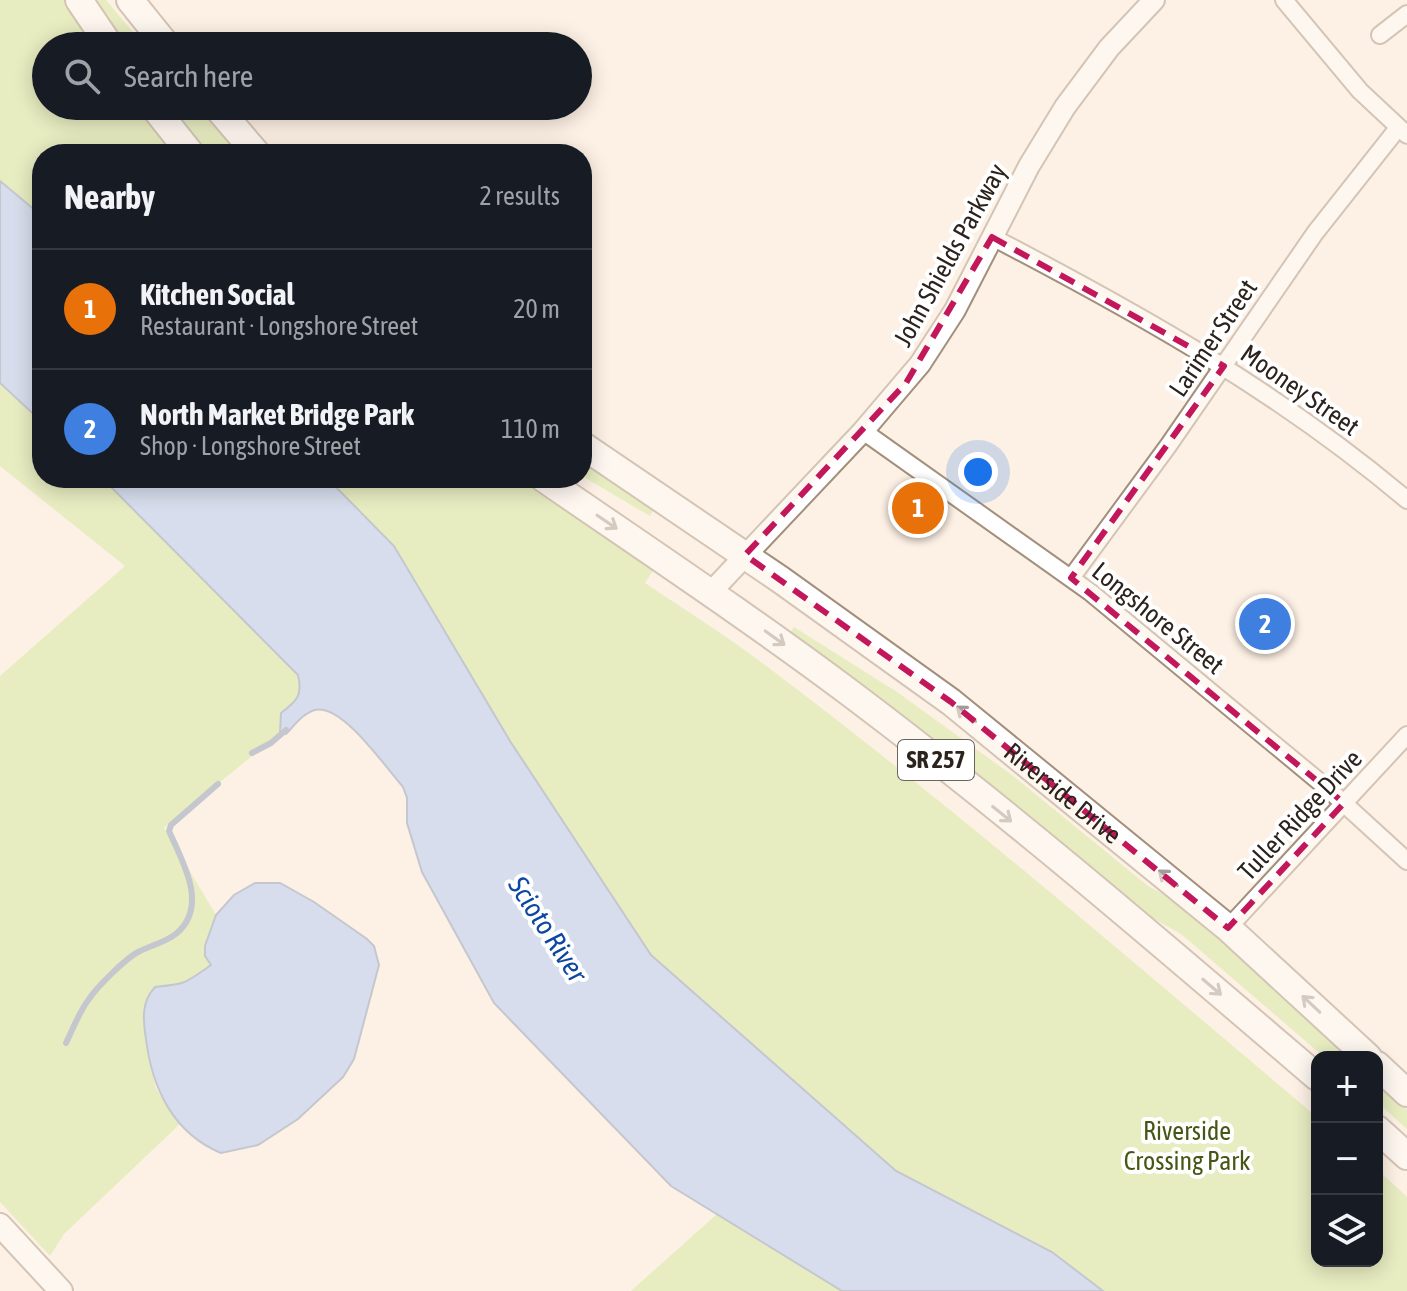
<!DOCTYPE html>
<html lang="en">
<head>
<meta charset="utf-8">
<style>
  :root { --surface:#171b24; --page:#242831; --text:#f1f3f6; --muted:#9ea1a6; --line:#363941; --accent:#c73835 }
  body { margin:0; font-family:"Asap Condensed",sans-serif; background:var(--page); color:var(--text) }
  .controls { position:absolute; right:24px; bottom:24px; display:grid; overflow:hidden; border-radius:16px; box-shadow:0 4px 20px #0003 }
  .controls button { width:72px; height:72px; display:grid; place-items:center; padding:0; border:0; border-bottom:2px solid var(--line); background:var(--surface); color:var(--text); font:40px sans-serif }
  .you { position:absolute; left:978px; top:472px; width:28px; height:28px; margin:-20px; border:6px solid #fff; border-radius:50%; background:#1a73e8; box-shadow:0 0 0 12px #1a73e833 }
  .badge { display:grid; place-items:center; width:52px; height:52px; border-radius:50%; background:var(--accent); color:#fff; font-size:26px; font-weight:700 }
  .pin { position:absolute; translate:-50% -50%; border:4px solid #fff; box-shadow:0 2px 8px #0006 }
  .list { margin:0; padding:0; list-style:none }
  h2 { display:flex; justify-content:space-between; align-items:center; height:104px; margin:0; padding:0 32px; font-size:34px }
  h2 small { font-size:26px; font-weight:400; color:var(--muted) }
  .list li { display:grid; grid-template-columns:52px 1fr auto; gap:24px; align-items:center; box-sizing:border-box; height:120px; padding:0 32px; border-top:2px solid var(--line) }
  .list b { display:block; font-size:30px; white-space:nowrap }
  .list p { margin:0; font-size:26px; white-space:nowrap; color:var(--muted) }
  .list em { font-size:26px; font-style:normal; color:var(--muted) }
  .icon { flex:none; width:44px; height:44px; fill:none; stroke:currentColor; stroke-width:2; stroke-linecap:round; stroke-linejoin:round }
  .map { position:relative; flex:none; width:1407px; height:1291px; overflow:hidden }
  .search { position:absolute; background:var(--surface); box-shadow:0 4px 20px #0003; left:32px; top:32px; width:560px; height:88px; display:flex; align-items:center; gap:20px; box-sizing:border-box; padding:0 28px; border-radius:44px; color:var(--muted); font-size:30px }
  .panel { position:absolute; background:var(--surface); box-shadow:0 4px 20px #0003; left:32px; top:144px; width:560px; height:344px; border-radius:32px }
  .map>svg:first-child { display:block }
  .green { fill:#cce797 }
  .water { fill:#a8c6f7; stroke:#8295b5; stroke-width:2 }
  .lines { fill:none; stroke-linecap:round; stroke-linejoin:round }
  .stream { stroke:#8295b5; stroke-width:6 }
  .minor-casing { stroke:#a28f7c; stroke-width:20 }
  .tertiary-casing { stroke:#a28f7c; stroke-width:24 }
  .secondary-casing { stroke:#a28f7c; stroke-width:26 }
  .primary-casing { stroke:#a28f7c; stroke-width:30 }
  .minor { stroke:#fff; stroke-width:16 }
  .tertiary { stroke:#fff; stroke-width:20 }
  .secondary { stroke:#fff; stroke-width:22 }
  .primary { stroke:#fff; stroke-width:26 }
  .oneway { stroke:#a09c99 }
  .marked { fill:none; stroke:#c2185b; stroke-width:6; stroke-dasharray:16 10; stroke-linejoin:round }
  .labels { text-anchor:middle; stroke-width:8; stroke-linejoin:round; paint-order:stroke }
  .shield { fill:#fff; stroke:#6b6560; stroke-width:2 }
  .shield-label { font-size:24px; font-weight:bold; fill:#2b231c }
  .street-label { font-size:26px; fill:#2b231c; stroke:#fff }
  .park-label { font-size:26px; fill:#455714; stroke:#fff }
  .water-label { font-size:28px; font-style:italic; fill:#0e47a1; stroke:#fff }
</style>
</head>
<body>
<div class="map">
<svg width="1407" height="1291" viewBox="0 0 1407 1291">
  <rect width="100%" height="100%" fill="#fdf0e4"/>
  <path class="green" d="M0,0H65L94,46H46V106H135L174,154H42V216L0,181Z
    M92,0H106L145,46H122Z
    M166,106H203L244,154H208Z
    M0,383L42,422V478H102L298,675C303,695 296,701 281,713L280,733L164,828L216,915L205,946L211,965C194,977 181,989 160,986L143,1016L147,1051L156,1088L172,1115L181,1123L64,1234L50,1256L0,1202V676L125,566L0,466Z
    M582,459L655,508L650,516L582,476Z
    M327,478H519L654,569L645,583C685,610 727,636 765,665C955,808 1135,964 1317,1117V1261H1377V1169L1407,1197V1291H1104L1052,1252L896,1171L651,955L510,741L394,546Z
    M794,627L897,692L1012,775L1148,886L1193,910L1354,1057H1324L1181,934L1136,909L789,634Z
    M1377,1080L1407,1110V1129L1377,1102Z
    M717,1214L842,1291H631Z"/>
  <path class="water" d="M0,181L42,216V422L0,383Z
    M102,478H327L394,546L510,741L651,955L896,1171L1052,1252L1103,1291H842L671,1186L494,1003L422,872L407,823V798L403,787C386,768 342,703 315,710C303,713 294,726 286,734L280,733L281,713C297,701 303,695 298,675Z
    M255,883H280L314,902L367,939L374,946L379,965L354,1059L343,1077L298,1119L258,1145L221,1153C173,1133 152,1088 146,1039C143,1020 141,1002 155,987C186,984 184,984 211,965L205,956V946L216,915L234,895Z"/>
  <g class="lines">
    <path class="stream" d="M252,753L271,743L286,730
      M66,1043C73,1029 79,1012 89,999C97,987 125,959 138,952C151,945 165,943 177,933C209,905 182,861 169,831L171,825L218,784"/>
    <defs>
      <path id="minor" d="M1284,0L1360,91L1407,135
        M1380,35L1407,14
        M992,237C1138,313 1281,393 1407,500
        M863,431L1090,592L1327,788L1407,861
        M1071,578L1168,446L1315,233L1398,128
        M1228,928L1407,735"/>
      <path id="tertiary" d="M711,592L863,431L920,364L955,310L1029,166L1065,107L1109,48L1154,0"/>
      <path id="secondary" d="M0,1225L61,1291"/>
      <g id="primary">
        <path d="M79,0L110,46"/>
        <path d="M130,0L167,46"/>
        <path d="M153,106L191,154"/>
        <path d="M216,106L257,154"/>
        <path id="s1" d="M582,445L781,580L951,702L1228,928L1368,1057"/>
        <path d="M543,478C646,549 750,618 850,693C1011,814 1164,946 1317,1077"/>
        <path d="M1377,1065L1407,1093"/>
        <path d="M1377,1129L1407,1156"/>
      </g>
    </defs>
    <use href="#minor" class="minor-casing"/>
    <use href="#tertiary" class="tertiary-casing"/>
    <use href="#secondary" class="secondary-casing"/>
    <use href="#primary" class="primary-casing"/>
    <use href="#minor" class="minor"/>
    <use href="#tertiary" class="tertiary"/>
    <use href="#secondary" class="secondary"/>
    <use href="#primary" class="primary"/>
  </g>
  <defs><path id="oneway-shaft" d="M-6 0H5M1.5-3L5.5 0L1.5 3" fill="none" stroke-width="1.6" stroke-linecap="round" stroke-linejoin="round" transform="scale(2)"/></defs>
  <g class="oneway">
    <use href="#oneway-shaft" transform="translate(607 522) rotate(34)"/>
    <use href="#oneway-shaft" transform="translate(775 638) rotate(36)"/>
    <use href="#oneway-shaft" transform="translate(966 714) rotate(-141)"/>
    <use href="#oneway-shaft" transform="translate(1002 814) rotate(39)"/>
    <use href="#oneway-shaft" transform="translate(1168 878) rotate(-141)"/>
    <use href="#oneway-shaft" transform="translate(1212 987) rotate(40)"/>
    <use href="#oneway-shaft" transform="translate(1311 1004) rotate(-137)"/>
  </g>
  <path d="M0 0H1407V1291H0ZM992,237L1224,366L1071,578L1344,803L1228,928L951,702L745,555L906,383Z" fill="#fdf0e4" fill-opacity=".55" fill-rule="evenodd"/>
  <path class="marked" d="M992,237L1224,366L1071,578L1344,803L1228,928L951,702L745,555L906,383Z"/>
  <g class="labels">
    <rect class="shield" x="898" y="740" width="76" height="40" rx="6"/>
    <g class="shield-label">
      <text x="936" y="768">SR 257</text>
    </g>
    <g class="street-label">
      <text transform="translate(950 255) rotate(-61)" y="9">John Shields Parkway</text>
      <text transform="translate(1213 338) rotate(-56)" y="9">Larimer Street</text>
      <text transform="translate(1300 390) rotate(35)" y="9">Mooney Street</text>
      <text transform="translate(1158 618) rotate(39)" y="9">Longshore Street</text>
      <text dy="9" stroke="none"><textPath href="#s1" startOffset="594">Riverside Drive</textPath></text>
      <text transform="translate(1300 815) rotate(-47)" y="9">Tuller Ridge Drive</text>
    </g>
    <g class="park-label">
      <text x="1187" y="1140">Riverside<tspan x="1187" dy="30">Crossing Park</tspan></text>
    </g>
    <g class="water-label">
      <text transform="translate(548 929) rotate(57)" y="10">Scioto River</text>
    </g>
  </g>
</svg>
<div class="controls">
<button>+</button>
<button>−</button>
<button><svg class="icon" aria-label="layers" viewBox="0 0 24 24"><path d="M12 4l9 5-9 5-9-5zM3 14l9 5 9-5"/></svg></button>
</div>
<div class="you"></div>
<div class="pin badge" style="left:918px;top:508px;background:#e8710a">1</div>
<div class="pin badge" style="left:1265px;top:624px;background:#3f7fe0">2</div>
<div class="search"><svg class="icon" aria-label="search" viewBox="0 0 24 24"><circle cx="10" cy="10" r="6"/><path d="M15 15l6 6"/></svg>Search here</div>
<section class="panel">
<h2>Nearby<small>2 results</small></h2>
<ul class="list">
<li><span class="badge" style="background:#e8710a">1</span><div><b>Kitchen Social</b><p>Restaurant · Longshore Street</p></div><em>20 m</em></li>
<li><span class="badge" style="background:#3f7fe0">2</span><div><b>North Market Bridge Park</b><p>Shop · Longshore Street</p></div><em>110 m</em></li>
</ul>
</section>
</div>
</body>
</html>
